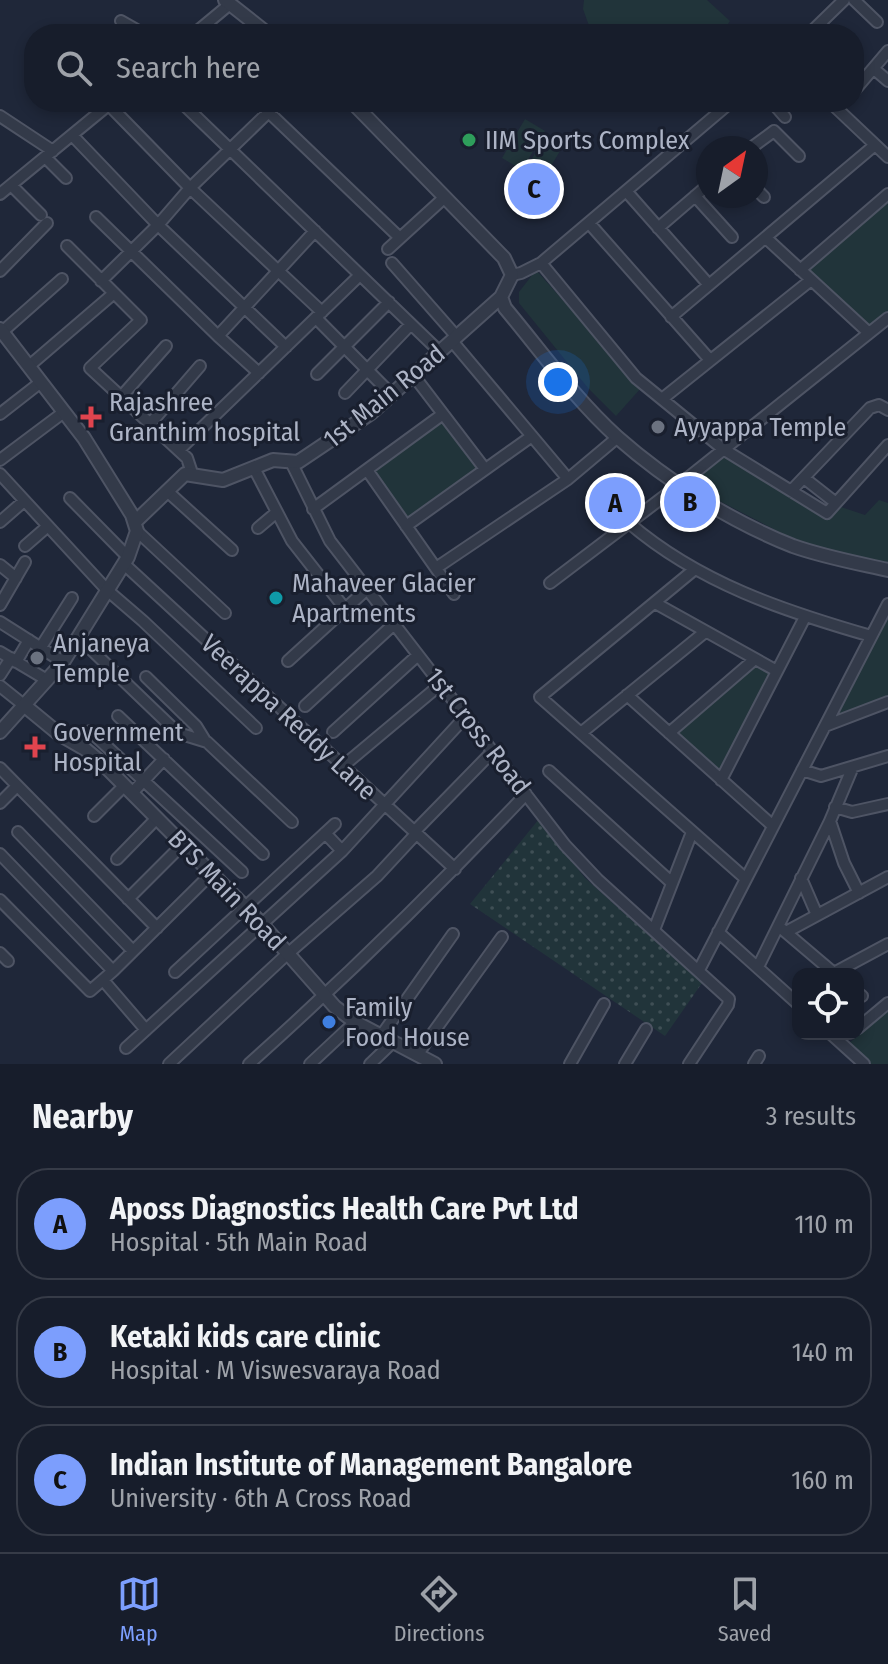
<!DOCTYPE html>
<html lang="en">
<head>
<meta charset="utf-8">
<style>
  :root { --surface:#171d2b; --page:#202633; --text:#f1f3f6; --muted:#9ea2a9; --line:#363b47; --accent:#7c9efd }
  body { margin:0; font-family:"Fira Sans Condensed",sans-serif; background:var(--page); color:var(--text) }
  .controls { position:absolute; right:24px; bottom:24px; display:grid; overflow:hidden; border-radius:16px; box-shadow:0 4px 12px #0003 }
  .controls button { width:72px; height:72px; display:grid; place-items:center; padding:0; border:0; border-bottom:2px solid var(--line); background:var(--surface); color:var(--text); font:40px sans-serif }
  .compass { position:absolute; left:696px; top:136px; width:72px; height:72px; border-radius:50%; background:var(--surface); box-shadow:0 4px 12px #0003; rotate:33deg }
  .you { position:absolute; left:558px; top:382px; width:28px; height:28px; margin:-20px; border:6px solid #fff; border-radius:50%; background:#1a73e8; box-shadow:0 0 0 12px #1a73e833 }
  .badge { display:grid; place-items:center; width:52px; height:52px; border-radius:50%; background:var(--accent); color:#111; font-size:26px; font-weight:700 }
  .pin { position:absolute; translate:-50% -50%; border:4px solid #fff; box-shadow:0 2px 8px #0006 }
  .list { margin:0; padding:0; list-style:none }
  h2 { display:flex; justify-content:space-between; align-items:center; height:104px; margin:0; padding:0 32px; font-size:34px }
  h2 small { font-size:26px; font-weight:400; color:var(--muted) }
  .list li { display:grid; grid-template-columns:52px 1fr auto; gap:24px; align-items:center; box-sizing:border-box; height:112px; margin:0 16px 16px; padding:0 16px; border:2px solid var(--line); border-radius:32px }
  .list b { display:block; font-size:30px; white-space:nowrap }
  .list p { margin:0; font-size:26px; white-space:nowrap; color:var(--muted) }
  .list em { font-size:26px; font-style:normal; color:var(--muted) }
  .icon { flex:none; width:44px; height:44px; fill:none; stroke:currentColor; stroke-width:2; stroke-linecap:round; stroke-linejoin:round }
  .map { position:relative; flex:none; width:888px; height:1064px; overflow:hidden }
  .search { position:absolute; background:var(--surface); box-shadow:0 4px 12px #0003; left:24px; right:24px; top:24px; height:88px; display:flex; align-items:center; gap:20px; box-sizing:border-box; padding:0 28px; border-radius:32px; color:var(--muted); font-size:30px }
  .sheet { height:488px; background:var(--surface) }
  nav { display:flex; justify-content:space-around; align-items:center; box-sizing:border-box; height:112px; border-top:2px solid var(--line); background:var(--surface); font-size:22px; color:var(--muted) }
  nav a { display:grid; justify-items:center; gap:4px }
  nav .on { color:var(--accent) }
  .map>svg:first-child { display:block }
  .grass { fill:url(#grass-dots) }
  .green { fill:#21343a }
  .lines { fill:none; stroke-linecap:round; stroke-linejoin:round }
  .minor-casing { stroke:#4e5464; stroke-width:14 }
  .tertiary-casing { stroke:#4e5464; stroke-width:16 }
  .minor { stroke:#333a49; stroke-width:10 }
  .tertiary { stroke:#333a49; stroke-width:12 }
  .leisure-dot { fill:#2e9e5b; stroke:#191f2e; stroke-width:3 }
  .health-dot { fill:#e0444e; stroke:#191f2e; stroke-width:3 }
  .worship-dot { fill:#6b7280; stroke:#191f2e; stroke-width:3 }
  .culture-dot { fill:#0f9aa8; stroke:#191f2e; stroke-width:3 }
  .shop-dot { fill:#3f7fe0; stroke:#191f2e; stroke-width:3 }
  .labels { text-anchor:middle; stroke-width:6; stroke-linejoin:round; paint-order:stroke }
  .poi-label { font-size:26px; fill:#adb4c6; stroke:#191f2e; text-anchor:start }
  .street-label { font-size:26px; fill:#adb4c6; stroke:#191f2e }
</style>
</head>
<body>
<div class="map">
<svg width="888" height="1064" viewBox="0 0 888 1064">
  <defs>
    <pattern id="grass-dots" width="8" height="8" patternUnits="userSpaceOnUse" patternTransform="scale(2)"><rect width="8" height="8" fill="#21343a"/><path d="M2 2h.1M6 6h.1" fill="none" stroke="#3f4f55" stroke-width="1.8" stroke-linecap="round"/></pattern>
  </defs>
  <rect width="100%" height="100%" fill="#1f2739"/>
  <path class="grass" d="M539,819L585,878L702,983L665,1036L470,904Z"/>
  <path class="green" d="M584,0H707L730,21L721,34H592L583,9Z
    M525,119L545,131L522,170L502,158Z
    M542,141L560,151L542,181L525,171Z
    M888,194V318L869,333L800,270Z
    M536,270L641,388L616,416L588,388L519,303V292Z
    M443,414L485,469L406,526L367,470Z
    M723,453L828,517L841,507L865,515L879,500L888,503V564L825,550L787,536L687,484Z
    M888,604V702L825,726Z
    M755,659L777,671L721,780L669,733Z
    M888,1011V1064H871L848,1044Z"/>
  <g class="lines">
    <defs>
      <path id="minor" d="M854,0L877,22
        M121,21L144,34
        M820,24L831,34
        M194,34L230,4
        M809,34L844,0
        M874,69L888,81
        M854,91L888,51
        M181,102L440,352
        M258,102L400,238
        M772,102L785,117
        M830,102L888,157
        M109,105L190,188L322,312
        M0,116L53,151
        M72,135L158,225L286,347
        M751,148L774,131L799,156
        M45,157L66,178
        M11,185L41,215
        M756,189L764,197
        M626,191L709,285
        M0,194L112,102
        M695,196L732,237
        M96,217L218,336L259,373
        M589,223L710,360
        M658,228L708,185
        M766,238L869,333
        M67,246L141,320L90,368L187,458L192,473
        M388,249L445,197
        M392,263L457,337
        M541,263L636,378L723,449L827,513L888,445
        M800,270L888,194
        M0,271L47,223
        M512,275L521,273L541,263L731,102
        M101,281L158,225L190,188L279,102
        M671,317L875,145
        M316,318L392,395
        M2,332L62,279
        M218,336L315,231
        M452,341L568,479
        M29,366L113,294
        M317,374L389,302
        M414,376L485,469
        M345,393L411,324
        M121,397L166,346
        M662,399L811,280
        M0,414L41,382
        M150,424L200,366
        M179,450L360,275
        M0,460L64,412
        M292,464L330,541L565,845L598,880L729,999L728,1005L689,1064
        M254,468L292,541L346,610
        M367,470L454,594
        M0,474L107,590L143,621L256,728
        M804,478L836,503
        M167,491L232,550
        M791,491L870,408L879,405L888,410
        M70,498L128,557
        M313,509L443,414
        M0,522L24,501
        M629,523C699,583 784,611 871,636
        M406,526L532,436
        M258,528L277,512
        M137,531L225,613
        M25,546L48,526
        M124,564L455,869
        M0,565L16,578
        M436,568L568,479L618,437
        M695,569L540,697L746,879
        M550,583L679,485L888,318
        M655,603L777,671
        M0,605L25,562
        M0,622L63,662
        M78,637L178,733L207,742L292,822
        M41,647L72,598
        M0,652L47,680
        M288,661L367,589
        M16,662L29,640
        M0,675L11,658
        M146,677L196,726L204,739
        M0,686L25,706
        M627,695L773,826
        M305,706L394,624
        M118,716L263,854
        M825,726L888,702
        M333,732L418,655
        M581,733L705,632
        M669,733L755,659
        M78,745L90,731L242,872
        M343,766L441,684
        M0,768L157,928
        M802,770L821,776L888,756
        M549,771L672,883
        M721,780L805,617
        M132,793L164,759
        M0,803L17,786
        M835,807L852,812L888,804
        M94,816L124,786
        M830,821L844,863L859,893
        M18,832L133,951
        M414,832L493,751
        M325,833L342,851
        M0,854L113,971L212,873
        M117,859L157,818
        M801,878L817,915
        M128,899L183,844
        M0,900L90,991L113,971
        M782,929L835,974
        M654,930L692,832
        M718,932L798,1004
        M786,932L888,877
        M0,953L8,961
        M758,967L830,821L852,769
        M699,970L888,604
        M175,972L335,824
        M834,973L888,944
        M103,980L146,1030
        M858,993L862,996
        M858,1028L888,1003
        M831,1034L864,1064
        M381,1036L453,934
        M126,1048L342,851L466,716
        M417,1055L502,937
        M169,1064L284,957L377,876L416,834
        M249,1064C345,978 437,888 526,794
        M310,1064L355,1022
        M370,1064L393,1042
        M570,1064L604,1004
        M625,1064L646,1029
        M754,1064L759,1056"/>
      <path id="tertiary" d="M225,0L268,34
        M352,102L504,258L512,275L501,297L505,308C541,351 575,399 617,437C668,482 730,521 793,546C824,557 857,563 888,570
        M0,329L84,438L132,515L137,531L128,557L63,662L0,732
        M135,522L185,474L223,480L273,460L298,462L371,413L501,297
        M25,706L59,734L85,749L103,764L261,923L335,1007L355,1022L435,1064"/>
    </defs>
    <use href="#minor" class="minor-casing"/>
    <use href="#tertiary" class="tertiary-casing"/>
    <use href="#minor" class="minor"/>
    <use href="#tertiary" class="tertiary"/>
  </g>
  <circle class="leisure-dot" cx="469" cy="140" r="8"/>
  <g class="health-dot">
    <path d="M87 405h8v8h8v8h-8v8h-8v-8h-8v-8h8z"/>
    <path d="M31 735h8v8h8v8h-8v8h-8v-8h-8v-8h8z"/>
  </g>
  <g class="worship-dot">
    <circle cx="658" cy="427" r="8"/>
    <circle cx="37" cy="658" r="8"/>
  </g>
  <circle class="culture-dot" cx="276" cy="598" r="8"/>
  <circle class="shop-dot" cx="329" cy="1022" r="8"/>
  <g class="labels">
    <g class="poi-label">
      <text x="485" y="149">IIM Sports Complex</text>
      <text x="109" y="411">Rajashree<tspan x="109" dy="30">Granthim hospital</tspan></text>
      <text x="674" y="436">Ayyappa Temple</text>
      <text x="292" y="592">Mahaveer Glacier<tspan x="292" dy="30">Apartments</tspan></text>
      <text x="53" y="652">Anjaneya<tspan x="53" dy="30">Temple</tspan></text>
      <text x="53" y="741">Government<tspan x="53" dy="30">Hospital</tspan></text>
      <text x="345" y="1016">Family<tspan x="345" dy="30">Food House</tspan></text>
    </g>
    <g class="street-label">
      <text transform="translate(384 396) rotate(-39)" y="9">1st Main Road</text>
      <text transform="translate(289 717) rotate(43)" y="9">Veerappa Reddy Lane</text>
      <text transform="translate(478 731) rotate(52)" y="9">1st Cross Road</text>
      <text transform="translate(227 890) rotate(46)" y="9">BTS Main Road</text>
    </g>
  </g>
</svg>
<div class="controls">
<button><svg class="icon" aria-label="locate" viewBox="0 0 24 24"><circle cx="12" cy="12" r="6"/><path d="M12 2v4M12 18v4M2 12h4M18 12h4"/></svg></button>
</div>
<svg class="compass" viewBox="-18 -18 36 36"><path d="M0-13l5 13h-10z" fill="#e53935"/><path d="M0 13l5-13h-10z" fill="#9ea2a9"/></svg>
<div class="you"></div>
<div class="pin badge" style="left:615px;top:503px">A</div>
<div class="pin badge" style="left:690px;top:502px">B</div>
<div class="pin badge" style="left:534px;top:189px">C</div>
<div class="search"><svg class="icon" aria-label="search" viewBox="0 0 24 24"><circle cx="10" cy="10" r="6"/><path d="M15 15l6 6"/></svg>Search here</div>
</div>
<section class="sheet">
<h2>Nearby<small>3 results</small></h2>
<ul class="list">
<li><span class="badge">A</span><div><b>Aposs Diagnostics Health Care Pvt Ltd</b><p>Hospital · 5th Main Road</p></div><em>110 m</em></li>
<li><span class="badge">B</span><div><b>Ketaki kids care clinic</b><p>Hospital · M Viswesvaraya Road</p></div><em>140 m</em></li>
<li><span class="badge">C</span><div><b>Indian Institute of Management Bangalore</b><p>University · 6th A Cross Road</p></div><em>160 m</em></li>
</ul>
</section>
<nav>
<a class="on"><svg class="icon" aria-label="map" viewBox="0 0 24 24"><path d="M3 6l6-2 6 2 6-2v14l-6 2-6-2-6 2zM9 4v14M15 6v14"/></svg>Map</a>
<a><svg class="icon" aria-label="directions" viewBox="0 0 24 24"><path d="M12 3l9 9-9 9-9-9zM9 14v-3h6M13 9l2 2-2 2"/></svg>Directions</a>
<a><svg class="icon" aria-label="saved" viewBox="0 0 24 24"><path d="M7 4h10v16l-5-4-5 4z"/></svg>Saved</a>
</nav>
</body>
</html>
